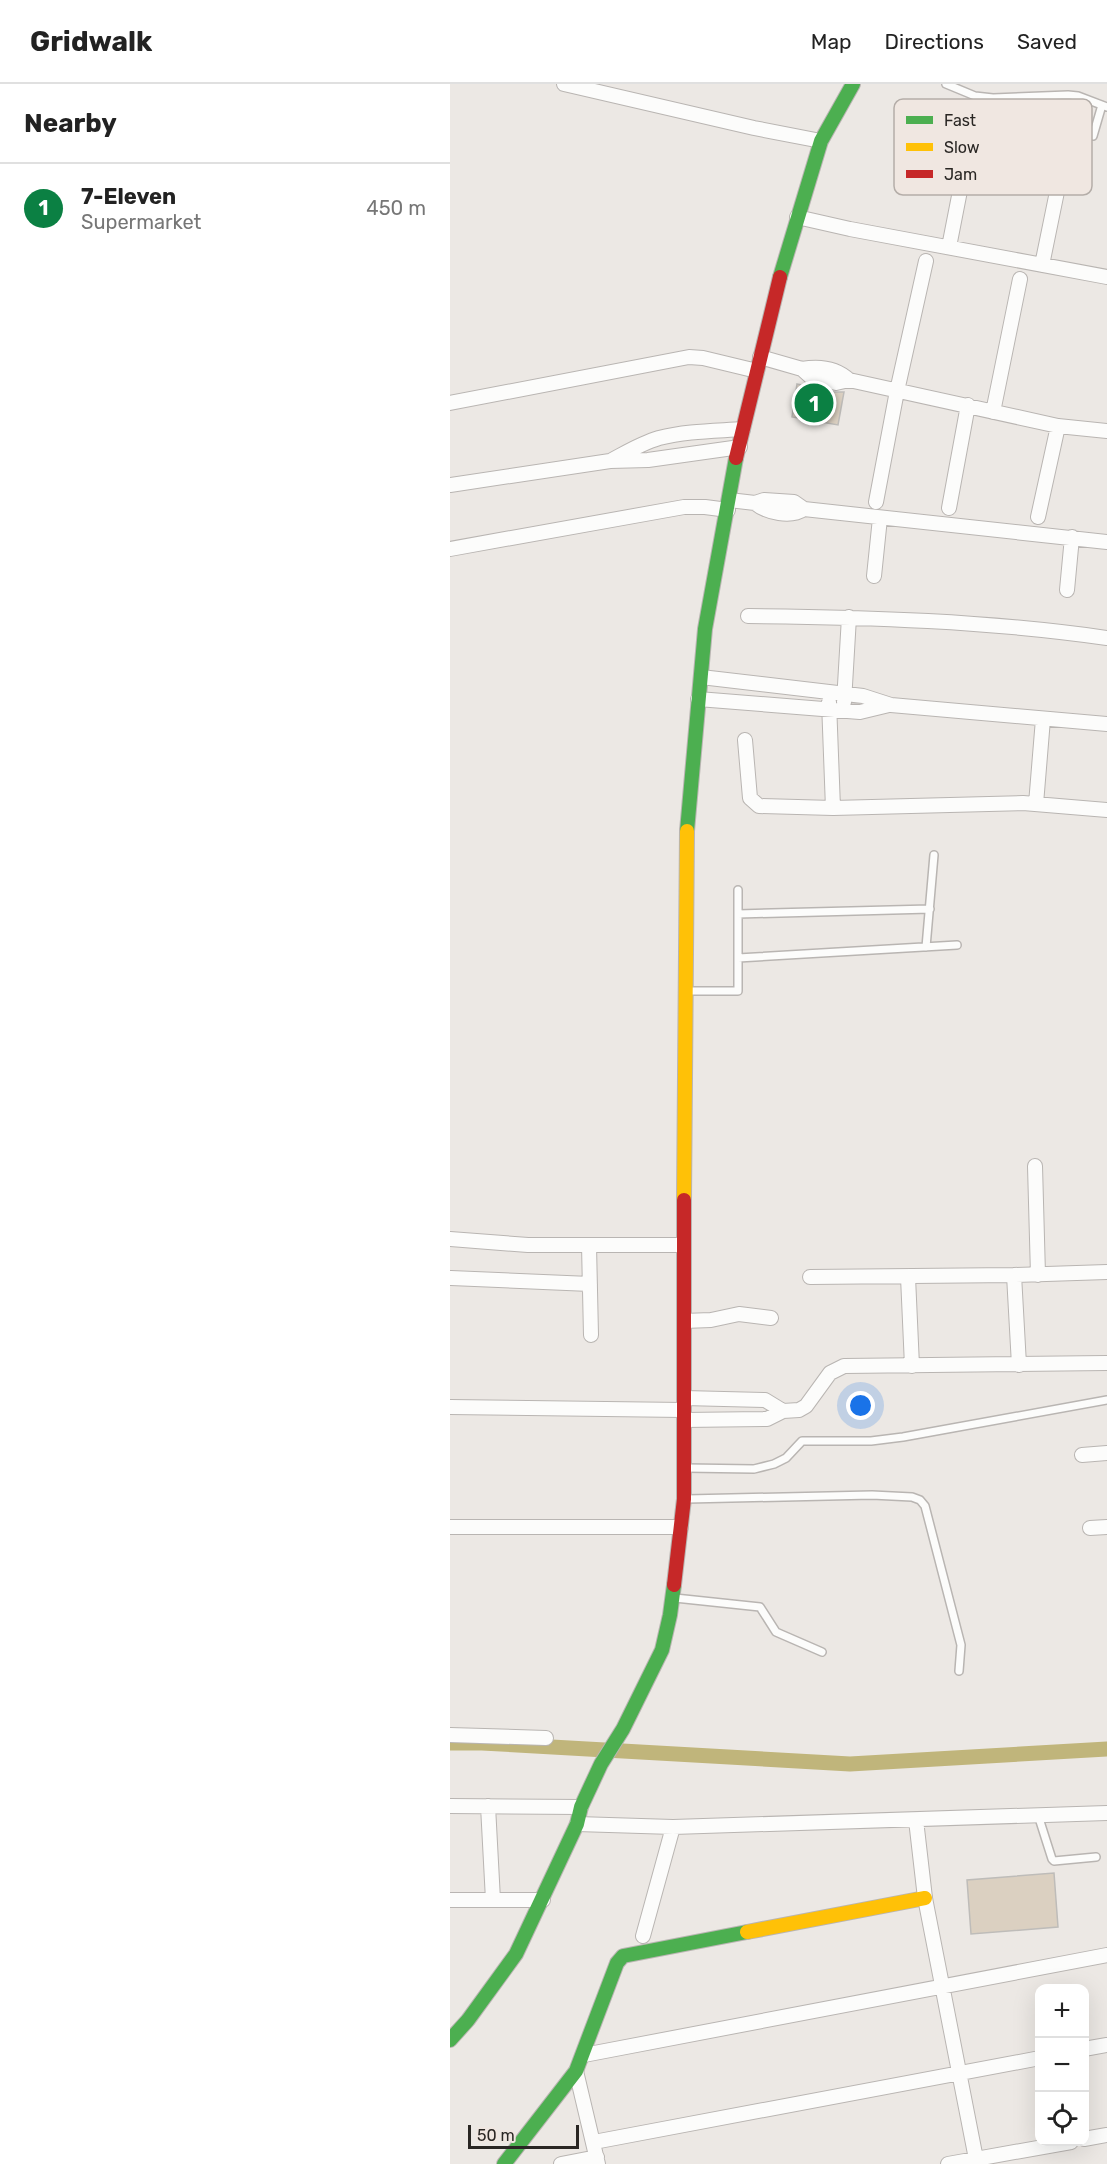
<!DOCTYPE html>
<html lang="en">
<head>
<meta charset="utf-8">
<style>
  :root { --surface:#fff; --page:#f2f2f2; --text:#222; --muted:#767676; --line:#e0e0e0; --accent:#0b8043 }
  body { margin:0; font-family:Rubik,sans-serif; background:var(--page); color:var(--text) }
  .controls { position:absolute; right:18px; bottom:18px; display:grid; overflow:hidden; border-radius:12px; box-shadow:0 6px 24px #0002 }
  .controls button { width:54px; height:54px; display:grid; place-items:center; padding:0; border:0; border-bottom:2px solid var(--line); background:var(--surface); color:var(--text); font:30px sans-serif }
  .scale { position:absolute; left:18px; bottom:15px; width:111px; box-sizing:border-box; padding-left:6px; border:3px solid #292623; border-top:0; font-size:16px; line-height:21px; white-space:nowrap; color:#292623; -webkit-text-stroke:4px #f0e7e1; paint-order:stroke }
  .you { position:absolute; left:411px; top:1322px; width:21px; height:21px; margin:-15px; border:4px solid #fff; border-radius:50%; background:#1a73e8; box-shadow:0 0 0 9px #1a73e833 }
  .badge { display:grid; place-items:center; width:39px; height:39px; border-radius:50%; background:var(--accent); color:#fff; font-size:20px; font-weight:700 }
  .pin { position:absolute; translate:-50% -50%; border:3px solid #fff; box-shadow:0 2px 6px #0006 }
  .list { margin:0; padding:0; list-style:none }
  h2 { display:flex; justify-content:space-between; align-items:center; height:78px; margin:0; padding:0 24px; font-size:26px }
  h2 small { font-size:20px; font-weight:400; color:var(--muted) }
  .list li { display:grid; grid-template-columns:39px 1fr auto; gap:18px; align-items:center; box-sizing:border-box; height:90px; padding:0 24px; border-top:2px solid var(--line) }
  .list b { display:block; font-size:22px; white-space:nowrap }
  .list p { margin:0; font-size:20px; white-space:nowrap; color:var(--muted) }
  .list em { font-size:20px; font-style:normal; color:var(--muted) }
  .icon { flex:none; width:33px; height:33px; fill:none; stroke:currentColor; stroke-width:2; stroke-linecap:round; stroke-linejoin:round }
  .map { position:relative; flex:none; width:657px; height:2080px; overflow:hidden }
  header { display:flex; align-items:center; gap:36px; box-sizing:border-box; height:84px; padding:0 30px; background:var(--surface); border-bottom:2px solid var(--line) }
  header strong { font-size:28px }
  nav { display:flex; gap:33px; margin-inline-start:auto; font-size:21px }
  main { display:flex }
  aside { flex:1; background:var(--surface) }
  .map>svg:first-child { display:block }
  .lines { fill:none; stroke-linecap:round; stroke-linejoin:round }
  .canal { stroke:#c0b57b; stroke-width:15 }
  .building { fill:#dbd0c1; stroke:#bebcb9; stroke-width:1.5 }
  .lane-casing { stroke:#b9b5b2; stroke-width:10 }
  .street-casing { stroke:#b9b5b2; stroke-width:16 }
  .fast-casing { stroke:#b9b5b2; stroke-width:16 }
  .slow-casing { stroke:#b9b5b2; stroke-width:16 }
  .jam-casing { stroke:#b9b5b2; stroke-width:16 }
  .lane { stroke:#fcfcfb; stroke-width:7 }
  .street { stroke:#fcfcfb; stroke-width:14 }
  .fast { stroke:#4caf50; stroke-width:14 }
  .slow { stroke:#ffc107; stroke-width:14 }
  .jam { stroke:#c62828; stroke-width:14 }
  .key { fill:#f0e7e1; stroke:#b4ada8; stroke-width:1.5 }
  .key-label { font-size:16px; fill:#292623 }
</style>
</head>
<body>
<header>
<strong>Gridwalk</strong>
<nav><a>Map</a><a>Directions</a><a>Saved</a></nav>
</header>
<main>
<aside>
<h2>Nearby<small></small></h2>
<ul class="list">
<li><span class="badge">1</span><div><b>7-Eleven</b><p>Supermarket</p></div><em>450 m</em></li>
</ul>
</aside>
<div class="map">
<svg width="657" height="2080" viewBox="0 0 657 2080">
  <rect width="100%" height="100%" fill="#ece8e4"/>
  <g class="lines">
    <path class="canal" d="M0,1659H32L400,1680L657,1665"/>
  </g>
  <path class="building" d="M347,300L384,308H394L388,341L342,333Z
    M604,1789L608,1843L521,1850L517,1796Z"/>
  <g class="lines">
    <defs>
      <path id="lane" d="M496,0L525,12L543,14L618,11L628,12L657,23
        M643,52L652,21
        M288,830L480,825
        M476,863L484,771
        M288,874L507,861
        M237,907H288V806
        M236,1384L304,1385L324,1380L336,1374L352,1357H421L453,1353L657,1316
        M237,1415L422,1411L462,1413L470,1416L475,1422L511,1561L509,1587
        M225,1514L310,1523L326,1548L372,1568
        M588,1731L602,1775L604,1777L646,1773"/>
      <path id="street" d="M114,0L304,44L371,57
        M347,133L400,145L657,193
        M499,163L517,71
        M592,181L610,93
        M310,273L352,285L362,294L386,299L399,296L608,342L657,347
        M352,285C369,282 386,284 399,296
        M0,319L239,273L253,274L307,287
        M543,328L570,195
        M162,376C177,368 192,359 209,354C236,347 265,347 293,345
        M0,401L160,377L198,376L290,363
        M279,416L305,419L314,416L344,418L354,425L657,458
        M426,418L447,307L476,177
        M305,419C317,429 341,434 354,425
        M499,424L518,321
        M588,433L608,342
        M0,465L234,423H255L278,426
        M424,492L430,434
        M617,506L622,453
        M298,532C418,533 538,537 657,554
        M251,593L413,612L441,621L657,640
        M248,615L410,628L439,621
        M379,618L383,724
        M394,618L399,533
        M295,656L300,714L309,722L383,724L573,719L657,726
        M586,720L593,635
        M585,1082L588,1191
        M0,1155L78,1161H234
        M139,1161L141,1251
        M564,1191L569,1281
        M360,1193L564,1191L657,1188
        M458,1193L462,1282
        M1,1194L140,1200
        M234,1237L261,1236L289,1230L321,1234
        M234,1314L315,1316L333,1327
        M0,1323L233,1326
        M234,1336L317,1335L333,1327L349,1326L356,1322L380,1289L394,1282L657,1279
        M632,1371L657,1369
        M0,1443H231
        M640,1444L657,1443
        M0,1651L96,1654
        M0,1722L131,1723
        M38,1722L43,1816
        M466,1736L475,1814L527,2080
        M127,1740L223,1743L657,1729
        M0,1816H93
        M193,1852L223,1743
        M634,1965L657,1961
        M134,1971L657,1871
        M126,1987L148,2080
        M634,2055L657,2051
        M144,2058L590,1974
        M111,2080L147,2073
        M498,2080L621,2058"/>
      <path id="fast" d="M330,193L371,57L403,0
        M237,747L255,545L286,374
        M0,1956L18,1936L66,1870L127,1740L131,1723L151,1680L173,1645L212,1566L220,1531L224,1501
        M54,2080L126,1987L167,1879L173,1872L297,1848"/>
      <path id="slow" d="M234,1116L237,747
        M297,1848L475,1814"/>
      <path id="jam" d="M286,374L330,193
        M224,1501L234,1415V1116"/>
    </defs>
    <use href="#lane" class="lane-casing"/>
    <use href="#street" class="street-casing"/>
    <use href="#fast" class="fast-casing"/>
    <use href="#slow" class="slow-casing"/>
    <use href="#jam" class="jam-casing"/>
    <use href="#lane" class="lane"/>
    <use href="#street" class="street"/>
    <use href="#fast" class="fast"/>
    <use href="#slow" class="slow"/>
    <use href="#jam" class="jam"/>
  </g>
  <rect x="444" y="15" width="198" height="96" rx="9" class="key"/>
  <rect x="456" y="32" width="27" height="8" fill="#4caf50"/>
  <rect x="456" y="59" width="27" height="8" fill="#ffc107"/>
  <rect x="456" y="86" width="27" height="8" fill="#c62828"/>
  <g class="key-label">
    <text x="494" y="42">Fast</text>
    <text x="494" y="69">Slow</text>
    <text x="494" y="96">Jam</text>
  </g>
</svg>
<div class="controls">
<button>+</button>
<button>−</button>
<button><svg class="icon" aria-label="locate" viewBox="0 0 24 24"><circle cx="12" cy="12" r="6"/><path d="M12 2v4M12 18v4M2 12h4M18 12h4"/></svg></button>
</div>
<div class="scale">50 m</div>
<div class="you"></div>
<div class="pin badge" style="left:364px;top:319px">1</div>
</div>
</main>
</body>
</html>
